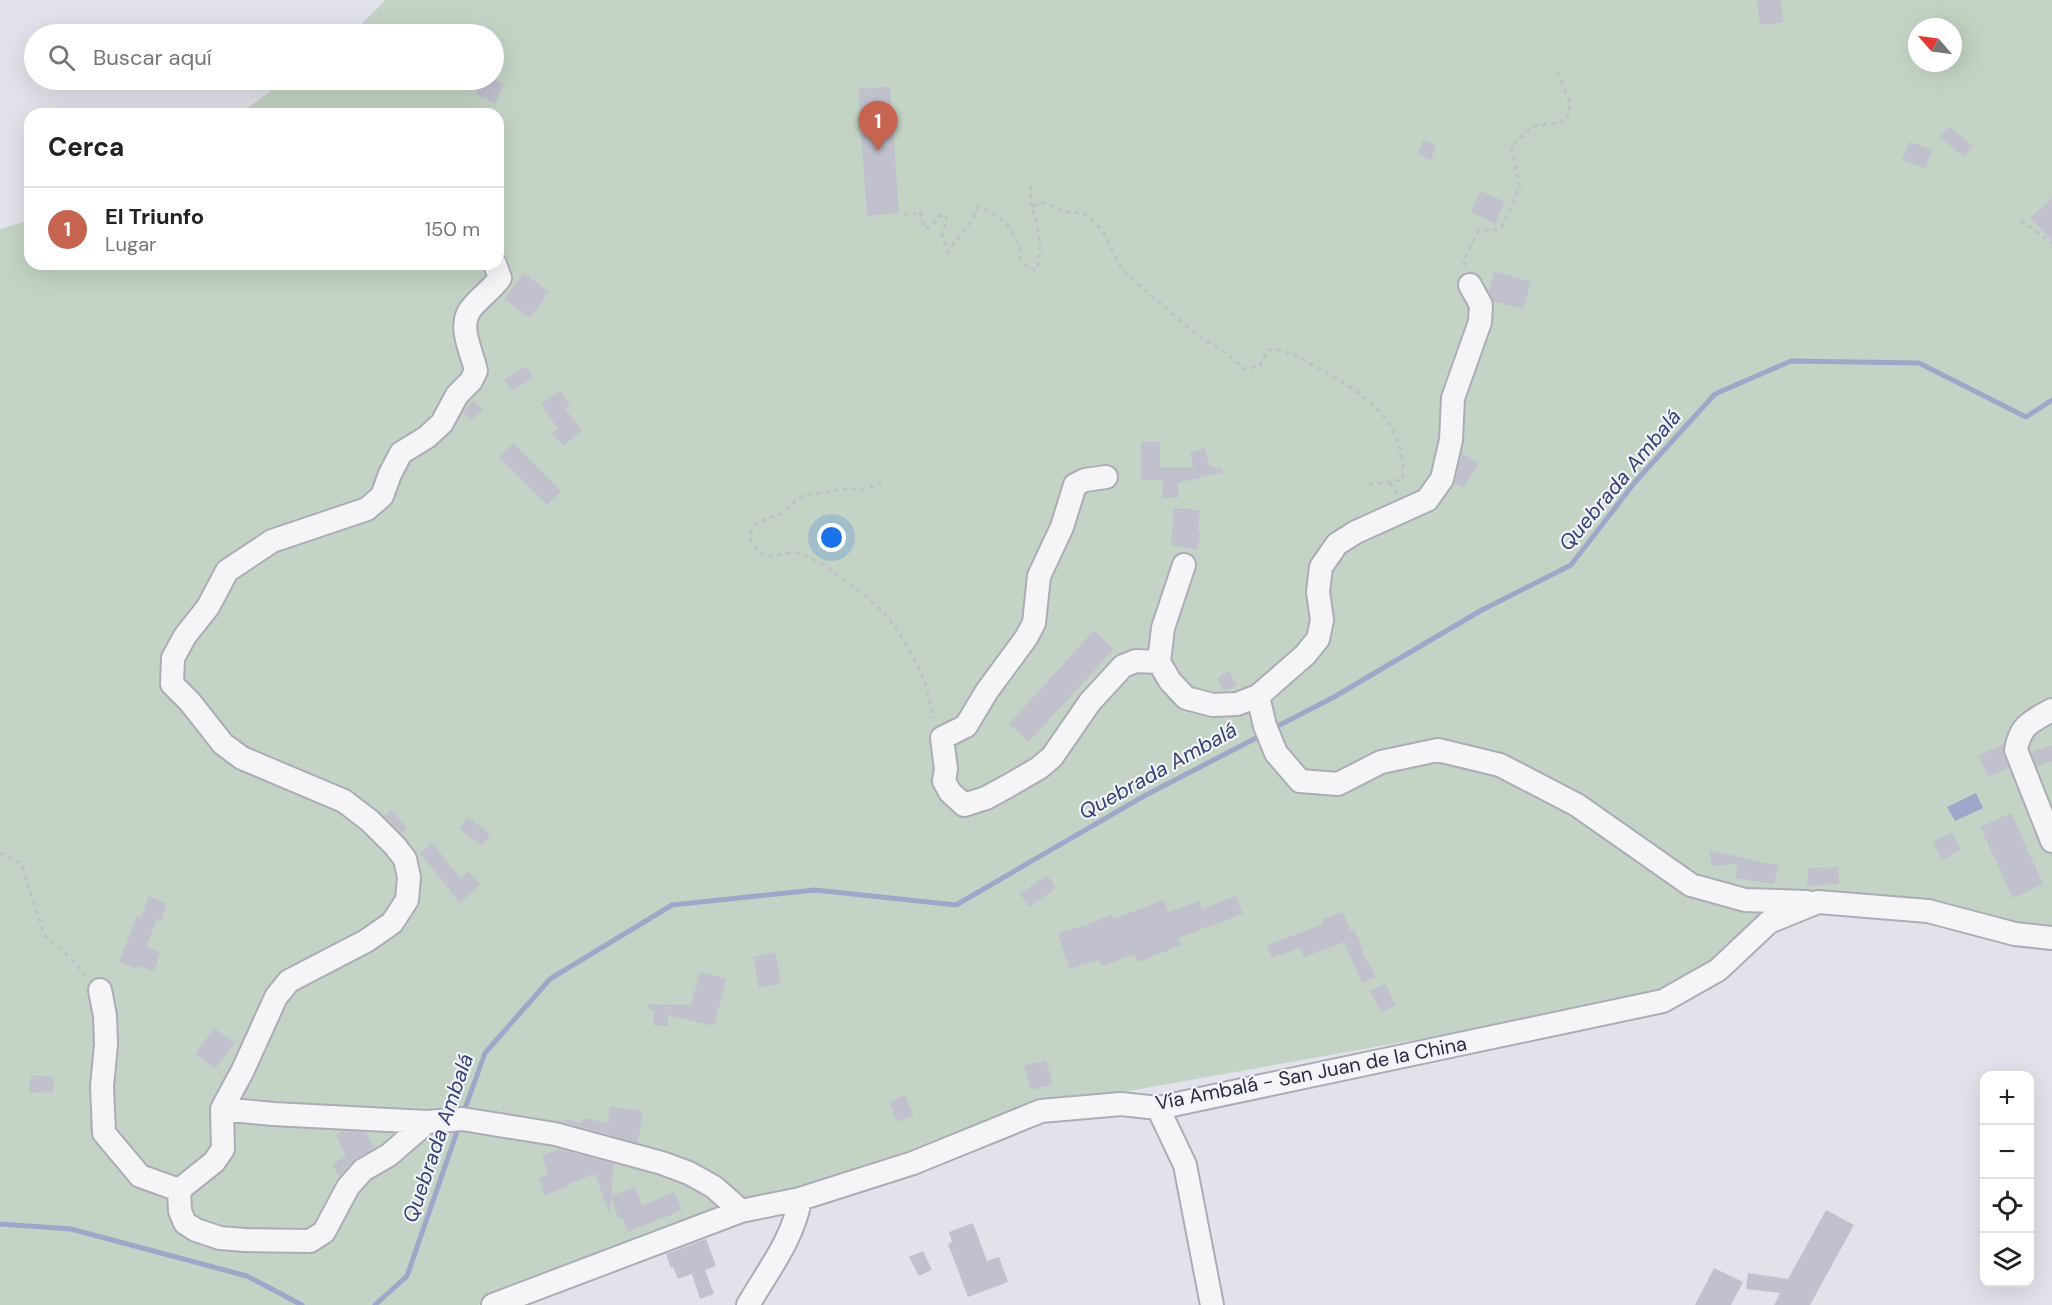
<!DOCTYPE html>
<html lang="es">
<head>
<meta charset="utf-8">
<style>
  :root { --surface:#fff; --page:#f2f2f2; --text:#222; --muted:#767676; --line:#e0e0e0; --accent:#c7644f }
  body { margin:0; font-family:"DM Sans",sans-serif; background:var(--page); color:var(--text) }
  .controls { position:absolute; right:18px; bottom:18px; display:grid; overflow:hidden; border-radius:12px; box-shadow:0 6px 24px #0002 }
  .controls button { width:54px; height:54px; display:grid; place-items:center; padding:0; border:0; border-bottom:2px solid var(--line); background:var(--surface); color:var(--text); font:30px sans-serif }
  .compass { position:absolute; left:1908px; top:18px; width:54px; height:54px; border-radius:50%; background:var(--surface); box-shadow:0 6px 24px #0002; rotate:298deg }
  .you { position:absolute; left:832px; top:538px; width:21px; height:21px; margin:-15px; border:4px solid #fff; border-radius:50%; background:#1a73e8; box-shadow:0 0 0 9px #1a73e833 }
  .badge { display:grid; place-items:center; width:39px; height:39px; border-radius:50%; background:var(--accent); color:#fff; font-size:20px; font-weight:700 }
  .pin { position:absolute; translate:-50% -50px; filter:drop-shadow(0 2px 3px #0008) }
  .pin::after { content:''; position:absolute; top:32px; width:21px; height:18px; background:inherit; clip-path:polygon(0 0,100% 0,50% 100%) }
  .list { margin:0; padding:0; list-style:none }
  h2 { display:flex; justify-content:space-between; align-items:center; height:78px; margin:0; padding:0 24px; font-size:26px }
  h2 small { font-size:20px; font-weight:400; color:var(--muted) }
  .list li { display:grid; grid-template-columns:39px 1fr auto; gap:18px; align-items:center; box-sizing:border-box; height:84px; padding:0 24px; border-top:2px solid var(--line) }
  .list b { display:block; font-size:22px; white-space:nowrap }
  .list p { margin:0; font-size:20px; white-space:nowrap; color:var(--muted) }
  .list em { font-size:20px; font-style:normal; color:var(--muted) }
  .icon { flex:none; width:33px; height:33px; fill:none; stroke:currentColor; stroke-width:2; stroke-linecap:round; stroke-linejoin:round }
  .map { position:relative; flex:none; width:2052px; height:1305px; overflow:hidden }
  .search { position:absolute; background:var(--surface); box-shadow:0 6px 24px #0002; left:24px; top:24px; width:480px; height:66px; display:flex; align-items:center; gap:15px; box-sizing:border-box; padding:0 21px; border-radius:33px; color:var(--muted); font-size:22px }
  .panel { position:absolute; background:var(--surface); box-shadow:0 6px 24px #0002; left:24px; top:108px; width:480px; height:162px; border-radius:18px }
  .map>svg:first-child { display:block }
  .green { fill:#c4d3c5; fill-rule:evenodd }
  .water { fill:#a0a6c8 }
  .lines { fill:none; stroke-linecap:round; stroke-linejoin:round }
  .stream { stroke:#a0a6c8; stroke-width:5 }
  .building { fill:#c0c1cd }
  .minor-casing { stroke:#abacb7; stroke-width:26 }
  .path { stroke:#c0c1c8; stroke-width:3; stroke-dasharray:4.5 4.5; stroke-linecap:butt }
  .minor { stroke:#f5f5f8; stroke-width:22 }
  .labels { text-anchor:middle; stroke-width:4.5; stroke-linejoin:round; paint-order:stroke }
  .street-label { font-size:20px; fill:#2b2c41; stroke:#f2f3f7 }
  .water-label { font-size:21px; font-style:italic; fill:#373f73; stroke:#f2f3f7 }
</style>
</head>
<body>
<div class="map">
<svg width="2052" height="1305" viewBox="0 0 2052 1305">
  <rect width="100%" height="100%" fill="#e2e3ea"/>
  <path class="green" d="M385,0H2052V938L1818,902L1661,996L1039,1107L801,1186L478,1305H0V229L30,220V264H498V114H239L286,80H494V34H347L363,23ZM1917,27H1953V63H1917Z"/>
  <path class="water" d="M1976,793L1983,808L1955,821L1947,807Z"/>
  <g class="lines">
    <path class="stream" d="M1272,729L1334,697L1480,611L1571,565L1635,482L1715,394L1791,361L1919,363L2026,417L2052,400
      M463,1114L485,1053L550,979L672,905L815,890L956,905L1144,796L1262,735
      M0,1224L71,1229L247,1276L302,1305
      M375,1305L407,1276L459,1126"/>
  </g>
  <path class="building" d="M1757,0H1781L1783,22L1760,25Z
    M482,80H495L504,84L495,104L475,94Z
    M890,87L899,213L867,216L858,89Z
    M1949,126L1973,146L1964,157L1940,137Z
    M1423,140L1436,145L1431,160L1417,154Z
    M1909,142L1932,150L1925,168L1902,160Z
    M1481,191L1505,202L1495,224L1471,212Z
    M2052,198V241L2030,218Z
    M1494,271L1531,282L1523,309L1493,301L1489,291Z
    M524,273L549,292L530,318L504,299Z
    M525,366L533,377L512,391L504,380Z
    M560,391L570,405L565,409L582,430L563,446L552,433L558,429L541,404Z
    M474,400L483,410L471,420L463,412Z
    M1141,442H1160V467H1194L1190,453L1205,448L1210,467L1222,468L1223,472L1178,483V498H1162L1163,480H1141Z
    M513,443L561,491L547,505L499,458Z
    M1462,453L1479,463L1463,488L1455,483Z
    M1174,508L1200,510L1198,531L1201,532L1197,550L1171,545Z
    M1094,630L1114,649L1029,742L1009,724Z
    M1229,671L1237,686L1224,691L1217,678Z
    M2004,744L2003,754L2009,768L1988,777L1979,755Z
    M2052,745V761L2037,767L2031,752Z
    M391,810L407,828L401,833L384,816Z
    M2011,813L2043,884L2013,898L1980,827Z
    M468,817L490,834L482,846L459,829Z
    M1952,832L1961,850L1942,860L1933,842Z
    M432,843L461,878L468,871L480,885L460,903L420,853Z
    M1709,850L1779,866L1774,884L1735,878L1738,864L1712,866Z
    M1838,867L1839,884L1807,886L1808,868Z
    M1047,875L1056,888L1029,907L1020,894Z
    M149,896L167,904L161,921L157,919L146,947L160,952L154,971L139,966L137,969L119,962L137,916L141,917Z
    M1236,896L1243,914L1178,938L1181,945L1138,962L1135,954L1102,966L1099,960L1069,969L1058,933L1087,925L1112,914L1113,919L1164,900L1168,912L1200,901L1202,909Z
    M1343,912L1350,931L1355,929L1364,955L1376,977L1362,983L1344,942L1304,957L1300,948L1272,958L1267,945L1324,924L1322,919Z
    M775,952L781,983L759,988L753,957Z
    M700,972L726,979L714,1026L668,1015V1026H654V1011L648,1009L649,1004L691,1005Z
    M1385,984L1396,1005L1381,1012L1370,991Z
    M214,1028L235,1043L215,1069L195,1054Z
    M1046,1060L1053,1084L1031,1090L1024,1066Z
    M31,1075L54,1077L53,1093L29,1092Z
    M905,1095L913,1115L897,1122L889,1102Z
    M610,1106L643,1111L638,1143L564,1122L565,1118L582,1124L583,1118L608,1123Z
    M343,1131L366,1132L374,1148L356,1159L339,1176L332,1165L346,1156L336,1135Z
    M559,1149L614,1164L611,1196L635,1187L642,1206L674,1192L682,1210L628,1232L623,1218L619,1219L611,1198L610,1215L595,1174L567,1184L568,1187L544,1195L539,1178L548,1175L542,1155Z
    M1826,1210L1854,1225L1810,1305H1774L1780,1293L1746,1289L1748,1273L1788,1279Z
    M973,1223L987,1261L999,1257L1008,1282L968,1297L948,1244L952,1242L949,1232Z
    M706,1239L716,1266L705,1270L714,1294L700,1299L692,1274L678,1279L673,1267L671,1268L666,1254Z
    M923,1251L932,1270L919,1276L909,1257Z
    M1714,1268L1743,1282L1731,1305H1695Z"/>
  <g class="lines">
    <defs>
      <path id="minor" d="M1106,477L1085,480L1075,485L1062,527L1039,576L1034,623L1026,638L987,691L966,726L942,738L946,769L944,781L950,792L964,805L986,798L1008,786L1039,768L1052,757L1090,702L1123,666L1136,661L1159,662
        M1184,565L1163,628L1159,662L1170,681L1186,698L1213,705L1237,704L1258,696L1305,655L1318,639L1322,620L1318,592L1321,567L1337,544L1356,532L1427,500L1442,479L1451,440L1453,398L1480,322L1481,305L1470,285
        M1258,696L1265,726L1276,753L1300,781L1338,784L1381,762L1438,750L1500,765L1577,805L1691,885L1745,900L1807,902
        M2052,710C2032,721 2020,725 2016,750L2052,841
        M100,990L105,1016L106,1045L102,1086L104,1133L140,1176L179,1190
        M1158,1108L1185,1165L1212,1305
        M222,1109L273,1114L427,1122L462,1119L555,1134L662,1163L689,1173L714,1187L741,1211
        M427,1122L389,1155L363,1170L348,1187L324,1232L310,1241L245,1240L220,1238L196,1230L185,1223L180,1211L179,1190L214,1162L223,1149L222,1109L243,1070L276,997L289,981L366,941L392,923L407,900L409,877L405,859L395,846L370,821L344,801L242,758L223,744L190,702L172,684L173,658L185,636L208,607L227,571L272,541L367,509L382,496L390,474L401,453L427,437L442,423L457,395L471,381L476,371C472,350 455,324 474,305C483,295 492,289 500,278L495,264
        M493,1305L741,1211L800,1199L913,1163L1041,1111L1121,1104L1158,1108L1663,1001L1718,970L1769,922L1818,902L1928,911L2015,934L2052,938
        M748,1305C767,1272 794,1238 800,1199"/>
    </defs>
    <use href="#minor" class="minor-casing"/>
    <path class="path" d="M1032,207L1030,199L1033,193L1029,184L1032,182
      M904,214L912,215L920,211L924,228L932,226L939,216L947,215L942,237L949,252C959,233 970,228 978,207C1005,216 1019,233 1021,262L1036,271C1044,249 1038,228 1032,207L1039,202L1046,203L1064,212L1083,213L1102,230L1122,270L1197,335L1222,350L1245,369L1260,366L1267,350C1282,346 1300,358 1314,366C1361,391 1406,418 1403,479C1391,483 1378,483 1367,484
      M2021,220L2052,243
      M1465,266L1463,262L1478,231L1501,229L1520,187L1511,146L1534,126L1567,121L1570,102L1558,73
      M882,482L866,489H845L802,496L780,515L768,518L753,526L749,536C766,572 778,546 804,555C826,564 865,595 883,612C894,623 916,659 922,675C928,689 929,705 934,719
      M1390,483L1397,494
      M0,853L21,863L44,935L70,958L86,976"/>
    <use href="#minor" class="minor"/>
  </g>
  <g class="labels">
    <g class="street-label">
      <text transform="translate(1311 1073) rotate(-11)" y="7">Vía Ambalá - San Juan de la China</text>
    </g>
    <g class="water-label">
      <text transform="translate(1620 480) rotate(-50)" y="7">Quebrada Ambalá</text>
      <text transform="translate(1158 771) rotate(-29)" y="7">Quebrada Ambalá</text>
      <text transform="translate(438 1138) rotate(-71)" y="7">Quebrada Ambalá</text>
    </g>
  </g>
</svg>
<div class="controls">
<button>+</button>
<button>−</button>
<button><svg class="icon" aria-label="locate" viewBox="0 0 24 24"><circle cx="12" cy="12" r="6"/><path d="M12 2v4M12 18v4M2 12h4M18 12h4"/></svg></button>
<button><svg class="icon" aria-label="layers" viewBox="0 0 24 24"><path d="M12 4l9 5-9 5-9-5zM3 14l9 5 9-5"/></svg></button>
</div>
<svg class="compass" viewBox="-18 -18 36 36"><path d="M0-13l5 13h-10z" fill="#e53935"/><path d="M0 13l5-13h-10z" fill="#767676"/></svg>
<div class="you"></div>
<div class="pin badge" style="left:878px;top:151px">1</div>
<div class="search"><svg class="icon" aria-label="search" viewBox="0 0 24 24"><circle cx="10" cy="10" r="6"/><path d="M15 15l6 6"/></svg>Buscar aquí</div>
<section class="panel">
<h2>Cerca<small></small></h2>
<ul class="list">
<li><span class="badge">1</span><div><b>El Triunfo</b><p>Lugar</p></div><em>150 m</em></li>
</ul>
</section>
</div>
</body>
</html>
